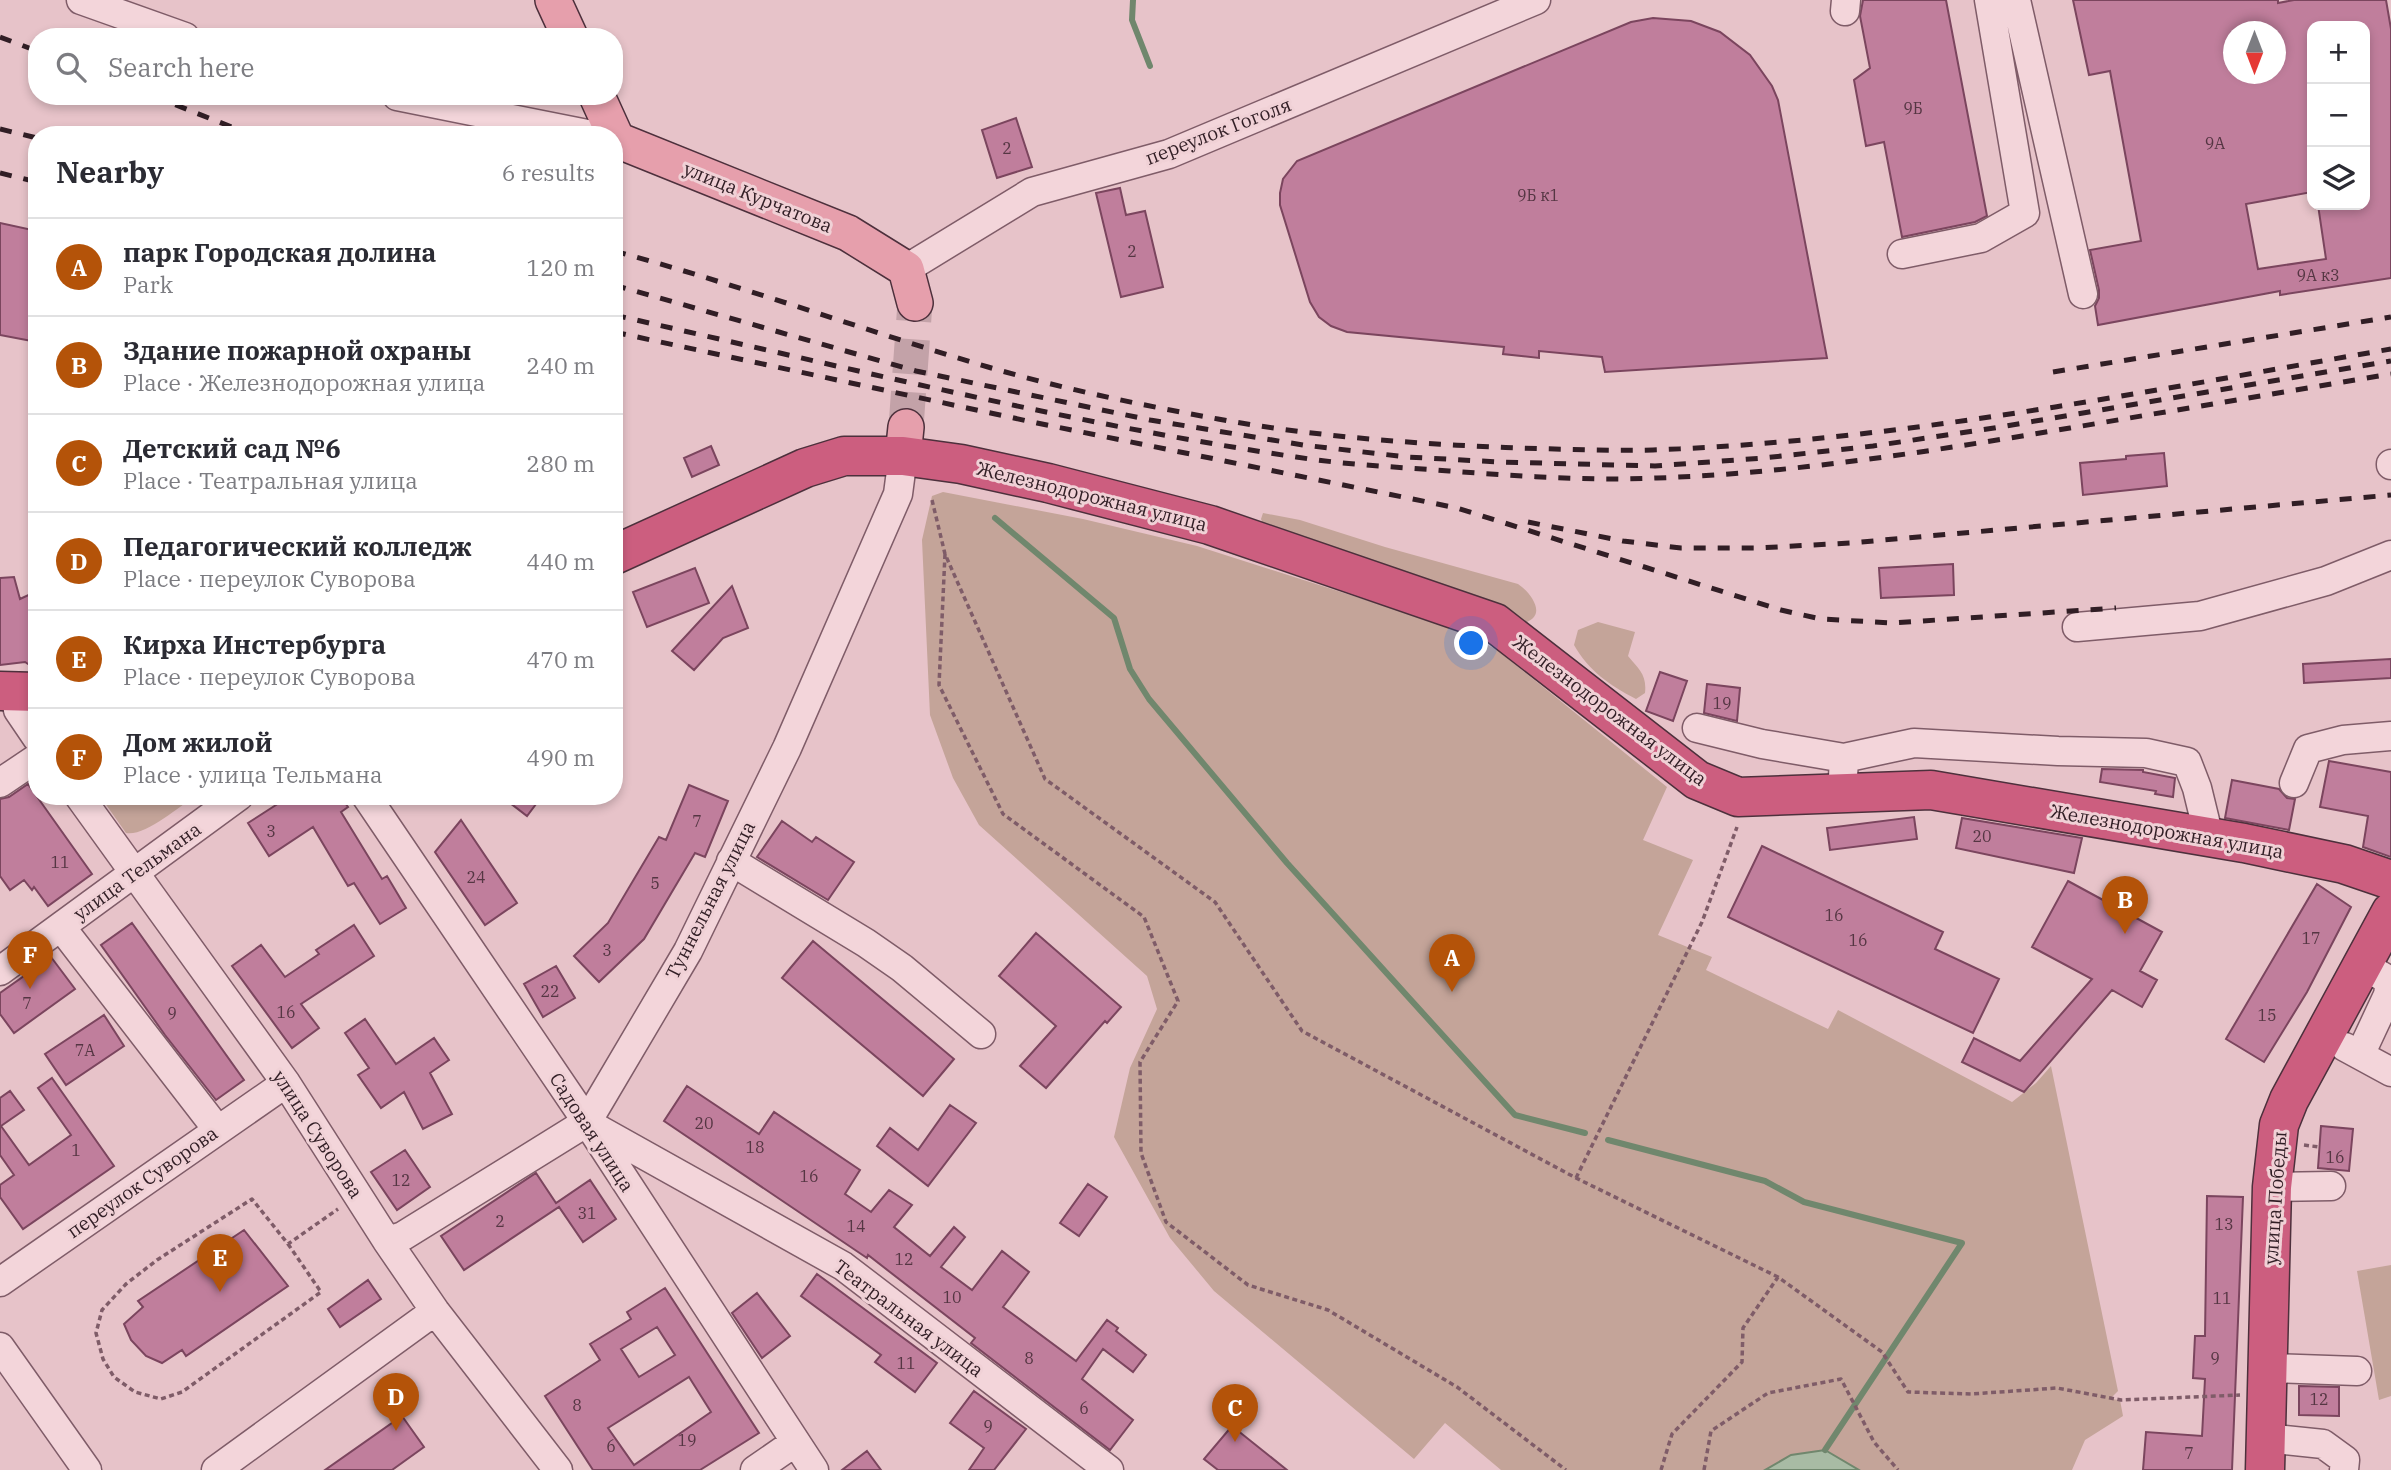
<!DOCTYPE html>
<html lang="en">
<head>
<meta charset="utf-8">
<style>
  :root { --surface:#fff; --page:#f7f7f7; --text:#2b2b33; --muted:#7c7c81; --line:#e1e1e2; --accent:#b45309 }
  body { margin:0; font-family:"IBM Plex Serif",serif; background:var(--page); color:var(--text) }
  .controls { position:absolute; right:21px; top:21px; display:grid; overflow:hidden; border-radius:14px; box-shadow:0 4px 10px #0003 }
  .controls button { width:63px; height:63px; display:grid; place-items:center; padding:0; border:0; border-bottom:2px solid var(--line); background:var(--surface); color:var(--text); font:35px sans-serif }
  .compass { position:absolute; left:2223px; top:21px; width:63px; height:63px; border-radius:50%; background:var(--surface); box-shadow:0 4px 10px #0003; rotate:180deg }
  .you { position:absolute; left:1472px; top:644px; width:24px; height:24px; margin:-18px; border:5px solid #fff; border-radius:50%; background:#1a73e8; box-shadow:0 0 0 10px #1a73e833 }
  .badge { display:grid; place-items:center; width:46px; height:46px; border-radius:50%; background:var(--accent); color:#fff; font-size:23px; font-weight:700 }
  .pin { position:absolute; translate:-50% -58px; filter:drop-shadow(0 2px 4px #0008) }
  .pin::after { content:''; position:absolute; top:37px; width:24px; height:21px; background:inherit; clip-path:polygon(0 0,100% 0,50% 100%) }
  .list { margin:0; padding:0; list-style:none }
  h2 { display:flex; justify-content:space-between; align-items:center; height:91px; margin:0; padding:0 28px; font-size:30px }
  h2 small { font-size:23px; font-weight:400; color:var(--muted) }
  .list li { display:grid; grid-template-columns:46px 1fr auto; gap:21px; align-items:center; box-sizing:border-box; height:98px; padding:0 28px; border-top:2px solid var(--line) }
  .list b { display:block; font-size:26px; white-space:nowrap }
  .list p { margin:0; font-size:23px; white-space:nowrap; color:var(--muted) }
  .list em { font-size:23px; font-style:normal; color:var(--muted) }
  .icon { flex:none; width:38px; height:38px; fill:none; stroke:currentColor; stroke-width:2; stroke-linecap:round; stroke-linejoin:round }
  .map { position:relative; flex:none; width:2391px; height:1470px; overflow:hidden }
  .search { position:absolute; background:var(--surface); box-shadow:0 4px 10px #0003; left:28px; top:28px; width:595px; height:77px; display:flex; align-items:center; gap:18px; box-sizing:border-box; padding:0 24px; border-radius:28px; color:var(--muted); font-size:26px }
  .panel { position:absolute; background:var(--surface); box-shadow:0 4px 10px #0003; left:28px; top:126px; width:595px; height:679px; border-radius:28px }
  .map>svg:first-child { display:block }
  .green { fill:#c4a499 }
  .water { fill:#a8bba4; stroke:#70876d; stroke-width:2 }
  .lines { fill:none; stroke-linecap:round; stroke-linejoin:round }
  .stream { stroke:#70876d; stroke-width:6 }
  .building { fill:#c07e9c; stroke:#7b455e; stroke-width:2; fill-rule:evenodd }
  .major-tunnel { stroke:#c3a2a8; stroke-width:35; stroke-dasharray:35 18; stroke-linecap:butt }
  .minor-casing { stroke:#7f5c68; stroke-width:31 }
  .major-casing { stroke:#4d303c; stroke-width:38 }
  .highway-casing { stroke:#4d303c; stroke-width:41 }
  .path { stroke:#7f5c68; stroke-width:3.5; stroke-dasharray:5 3.5; stroke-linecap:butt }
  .minor { stroke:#f3d5da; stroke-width:28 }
  .major { stroke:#e69fac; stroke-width:35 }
  .highway { stroke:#cc5e7f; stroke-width:38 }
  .rail { stroke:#311e25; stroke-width:5; stroke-dasharray:12 12; stroke-linecap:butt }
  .labels { text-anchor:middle; stroke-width:6; stroke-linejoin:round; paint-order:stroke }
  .number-label { font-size:16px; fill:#553643 }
  .street-label { font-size:19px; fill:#311e25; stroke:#f0d1d6 }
</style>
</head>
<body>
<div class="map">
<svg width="2391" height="1470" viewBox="0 0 2391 1470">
  <rect width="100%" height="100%" fill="#e7c3c9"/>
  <path class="green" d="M943,492L1083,519L1197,546L1450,627L1496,649L1667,787L1643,840L1693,860L1658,935L1712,957L1706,970L1828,1029L1838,1010L2012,1102L2036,1083L2051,1066L2118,1391L2110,1399L2120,1400L2123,1416L2085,1440L2072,1470H1501L1445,1423L1414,1459L1214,1291L1170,1238L1114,1137L1130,1068L1157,1009L1147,976L979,825L953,778L930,715L922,540L932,496Z
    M1263,513L1300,520L1385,547L1518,584C1530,592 1547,614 1527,622L1265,530L1261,519Z
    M1598,622L1635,632L1628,656C1639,669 1647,675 1645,693L1636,699C1609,685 1589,671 1574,645L1578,630Z
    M100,796H195C179,807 144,837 126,833Z
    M2391,1265V1396L2379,1400L2357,1271Z"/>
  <path class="water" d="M1825,1450L1859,1470H1765L1791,1455Z"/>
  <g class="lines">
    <path class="stream" d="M1133,0L1132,20L1150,66
      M995,518L1114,618L1130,669L1149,699L1287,863L1515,1115L1585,1133
      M1608,1140L1765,1181L1804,1202L1962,1243L1825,1450"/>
  </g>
  <path class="building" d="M1863,0H1946L1987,216L1975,222L1902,237L1884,142L1866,146L1854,80L1870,68L1860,16Z
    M2073,0H2278V3L2294,0H2386L2391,29V278L2280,295V291L2098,325L2095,306L2099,298V290L2090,250L2141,241L2110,71L2089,75ZM2312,26H2365V205H2318L2326,259L2258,269L2246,204L2312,192ZM2234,32H2276V74H2234Z
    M1653,18L1691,21L1720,32L1750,55L1772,86L1778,100L1827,358L1605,372L1602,357L1539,351V358L1503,354L1504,347L1347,332L1331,326L1319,317L1310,302L1280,205V193L1283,179L1297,161L1631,22Z
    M1016,118L1032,167L997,178L982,130Z
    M1120,188L1126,215L1145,211L1163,287L1121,297L1096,193Z
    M0,223L37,231V342L0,335Z
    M711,446L719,465L692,477L684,458Z
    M2164,453L2167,486L2083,495L2080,463L2126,459V456Z
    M1953,564L1954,595L1881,598L1879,568Z
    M695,568L709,603L647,627L633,592Z
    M14,577L20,599L37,591V670L25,662L0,665V578Z
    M732,586L748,628L723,638L694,670L672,651Z
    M2391,659V678L2304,683L2303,664Z
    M1660,672L1687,681L1673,721L1646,711Z
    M1707,684L1740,688L1737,721L1704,713Z
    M2329,761L2391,772V857L2363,847L2368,816L2320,807Z
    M2102,769L2143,770V772L2175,778L2173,797L2155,794L2156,791L2100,782Z
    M2232,780L2279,789L2287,798L2295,799L2289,830L2225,818Z
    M28,784L92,874L48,906L34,887L32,890L24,880L10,890L0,876V799L9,797Z
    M689,785L728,801L705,857L695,853L644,939L599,982L574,956L608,923L659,837L666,840Z
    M290,796H340L348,807L341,812L382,879L387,876L406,908L380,924L354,883L348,886L313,827L269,856L248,823Z
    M501,796H542L527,816Z
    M1914,817L1917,839L1830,850L1827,828Z
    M1962,818L2082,838L2074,873L1956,848Z
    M461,820L517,903L485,925L435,852Z
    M782,821L812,842L816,837L854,862L828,900L757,857Z
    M1762,846L1943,932L1935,949L1999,979L1973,1033L1728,917Z
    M2068,881L2162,932L2140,971L2157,980L2142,1007L2112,990L2024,1092L1962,1062L1974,1038L2020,1061L2092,979L2032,947Z
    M2317,884L2351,907L2307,992L2264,1062L2226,1039Z
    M132,923L244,1080L216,1100L165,1035L101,945Z
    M354,925L374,956L301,1004L319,1028L292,1048L232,966L261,945L285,977L319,954L316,950Z
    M1036,933L1121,1007L1107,1023L1105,1021L1046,1088L1020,1066L1056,1026L999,976Z
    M813,941L954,1059L923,1096L782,978Z
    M51,957L75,989L14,1033L0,1014V993Z
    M556,966L575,998L543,1017L524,984Z
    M104,1015L124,1046L66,1085L45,1054Z
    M365,1019L396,1064L434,1038L449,1060L430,1073L452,1114L423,1129L404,1092L381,1108L358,1075L369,1068L345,1033Z
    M52,1078L114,1166L23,1229L0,1197V1185L14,1175L0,1155V1098L10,1091L24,1110L1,1126L29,1165L71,1135L38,1088Z
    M687,1086L759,1134L774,1112L860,1170L845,1194L871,1212L889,1190L912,1205L894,1227L930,1256L954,1227L965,1237L941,1267L972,1290L1002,1251L1029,1272L1003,1307L1076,1361L1107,1320L1118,1328L1116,1331L1146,1355L1133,1372L1103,1349L1082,1379L1133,1420L1110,1450L971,1343L975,1338L868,1255L867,1258L664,1121Z
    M950,1105L976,1123L928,1186L877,1146L890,1128L918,1150Z
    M2321,1126L2353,1129L2349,1171L2318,1168Z
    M405,1150L430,1187L397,1210L371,1172Z
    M536,1173L556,1203L590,1180L616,1219L583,1242L559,1207L464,1270L441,1236Z
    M1088,1184L1107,1197L1079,1236L1060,1223Z
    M2207,1196L2243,1197L2232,1470H2143L2146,1432L2202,1436L2205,1379L2193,1378L2195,1336H2205Z
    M244,1230L288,1286L186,1356L182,1350L162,1363L146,1356L131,1340L124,1324L143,1307L138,1301Z
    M817,1274L937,1363L915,1392L875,1362L881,1355L801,1296Z
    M368,1280L381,1299L340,1327L328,1309Z
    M665,1288L759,1433L700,1470H593L545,1396L600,1360L590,1344L631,1319L627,1312ZM657,1327L675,1355L639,1377L621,1349ZM689,1377L711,1412L634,1465L608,1428Z
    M757,1293L790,1336L762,1358L732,1313Z
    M2299,1386L2339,1387V1416L2299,1415Z
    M974,1391L1026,1429L994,1470H969L984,1448L950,1423Z
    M402,1416L424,1447L392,1470H325Z
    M1232,1426L1287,1470H1218L1204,1459Z
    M867,1451L881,1470H842Z"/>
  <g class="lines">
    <path class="major-tunnel" d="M906,427L915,303"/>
    <defs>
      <path id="minor" d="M81,0L185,37
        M2016,0L2083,294
        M1845,11L1846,0
        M397,96L592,135
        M1902,254L1981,238L2025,213L1989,0
        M906,269L1032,192L1169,154L1536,0
        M2391,465V464
        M2077,627L2200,616L2326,581L2391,555
        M15,692L18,710L37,738
        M1697,728L1762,744L1844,758L1843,777
        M1844,758L1914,743L2058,751L2146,753L2187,762L2197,788L2209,837
        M0,783L37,758
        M2294,783L2308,749L2343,740L2391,736
        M79,796L286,1083L387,1241L435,1311L558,1470
        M366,796L587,1122L814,1470
        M731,861L866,943L902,968L981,1034
        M61,927L217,1129
        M0,971L239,796
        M2345,1047L2391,1072
        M2360,1055L2388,995L2390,981L2363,965
        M589,1124L843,1266L1109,1470
        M2272,1187L2331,1186
        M387,1241L403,1236L587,1122L688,951L787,748L898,494L903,456
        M0,1282L286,1083
        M0,1347L87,1470
        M2268,1368L2357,1371
        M2266,1438L2323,1444L2345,1460L2344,1470
        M216,1470L435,1311
        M755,1470L794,1443"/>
      <path id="major" d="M553,0L570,37
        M597,96L617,140L848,233L906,269L915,303
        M903,456L906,427"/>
      <path id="highway" d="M614,555L805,468L844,456H903L961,464L1048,483L1210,525L1495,623L1697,780L1738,797L1931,790L2244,843L2344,864L2391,880
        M0,691L37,692
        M2265,1470L2272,1187L2279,1125L2289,1100L2391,912"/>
    </defs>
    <use href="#minor" class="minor-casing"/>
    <use href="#major" class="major-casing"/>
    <use href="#highway" class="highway-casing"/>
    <path class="path" d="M932,500L945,554L1045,779L1215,902L1302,1031L1576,1178L1778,1277
      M945,554L939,685L1003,814L1144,917L1178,1001L1140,1062L1141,1153L1166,1222L1248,1285L1328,1310L1457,1387L1566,1470
      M2304,1145L2319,1147
      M1576,1178L1702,922L1737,827
      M288,1244L321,1292L182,1392L161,1399L135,1392L114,1377L103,1359L96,1333L102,1310L126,1284L157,1260L252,1199L288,1244L338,1209
      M1661,1470L1672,1434L1742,1362L1743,1328L1778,1277L1882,1352L1908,1392L1971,1394L2057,1388L2121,1400L2240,1395
      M1704,1470L1711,1431L1768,1393L1841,1379L1874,1442L1898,1470"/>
    <use href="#minor" class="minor"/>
    <use href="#major" class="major"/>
    <use href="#highway" class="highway"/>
    <path class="rail" d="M0,37L37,51
      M153,96L252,135
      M0,129L37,138
      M0,173L37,182
      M614,251C740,285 863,330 988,367C1063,389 1141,405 1218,419C1317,437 1417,444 1517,448C1562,449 1607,451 1653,450C1901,441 2147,391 2391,349
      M614,285L916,371L1150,420L1303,445L1407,457L1500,462L1655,466L1763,458L1873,446L1994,428L2391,361
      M614,315C840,366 1067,423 1296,457C1347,465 1398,467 1449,471C1518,476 1588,481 1657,478C1795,473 1933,451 2070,428C2177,410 2284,392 2391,374
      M614,332L1037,423L1457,508L1781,610L1821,619L1892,623L2116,608
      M2053,372L2391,317
      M1528,522L1623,541L1681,548H1757L1850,543L2391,495"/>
  </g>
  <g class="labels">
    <g class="number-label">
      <text x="1913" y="114">9Б</text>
      <text x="2215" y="149">9А</text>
      <text x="1007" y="154">2</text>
      <text x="1538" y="201">9Б к1</text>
      <text x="1132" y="257">2</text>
      <text x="2318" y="281">9А к3</text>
      <text x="1722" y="709">19</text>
      <text x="697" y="827">7</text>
      <text x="271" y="837">3</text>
      <text x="1982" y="842">20</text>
      <text x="60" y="868">11</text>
      <text x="476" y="883">24</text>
      <text x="655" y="889">5</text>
      <text x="1834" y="921">16</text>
      <text x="2311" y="944">17</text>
      <text x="1858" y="946">16</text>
      <text x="607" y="956">3</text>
      <text x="550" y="997">22</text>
      <text x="27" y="1009">7</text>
      <text x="286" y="1018">16</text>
      <text x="172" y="1019">9</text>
      <text x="2267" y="1021">15</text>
      <text x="85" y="1056">7А</text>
      <text x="704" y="1129">20</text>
      <text x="755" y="1153">18</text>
      <text x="76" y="1156">1</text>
      <text x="2335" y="1163">16</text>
      <text x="809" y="1182">16</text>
      <text x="401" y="1186">12</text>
      <text x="587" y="1219">31</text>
      <text x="500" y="1227">2</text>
      <text x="2224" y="1230">13</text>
      <text x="856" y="1232">14</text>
      <text x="904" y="1265">12</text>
      <text x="952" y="1303">10</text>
      <text x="2222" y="1304">11</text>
      <text x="1029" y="1364">8</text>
      <text x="2215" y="1364">9</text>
      <text x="906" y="1369">11</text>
      <text x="2319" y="1405">12</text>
      <text x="577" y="1411">8</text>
      <text x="1084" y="1414">6</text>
      <text x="988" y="1432">9</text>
      <text x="687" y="1446">19</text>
      <text x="611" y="1452">6</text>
      <text x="2189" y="1459">7</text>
    </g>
    <g class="street-label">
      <text transform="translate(1218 131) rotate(-21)" y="7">переулок Гоголя</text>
      <text transform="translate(758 197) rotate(22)" y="7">улица Курчатова</text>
      <text transform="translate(1092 496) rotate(14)" y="7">Железнодорожная улица</text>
      <text transform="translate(1610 710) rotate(37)" y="7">Железнодорожная улица</text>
      <text transform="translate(2167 831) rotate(10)" y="7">Железнодорожная улица</text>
      <text transform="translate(137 871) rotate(-36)" y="7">улица Тельмана</text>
      <text transform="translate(710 900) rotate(-63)" y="7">Туннельная улица</text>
      <text transform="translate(592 1132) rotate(57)" y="7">Садовая улица</text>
      <text transform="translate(318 1134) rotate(57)" y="7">улица Суворова</text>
      <text transform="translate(142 1182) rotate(-35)" y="7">переулок Суворова</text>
      <text transform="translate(2275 1198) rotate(-86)" y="7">улица Победы</text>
      <text transform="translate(909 1318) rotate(37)" y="7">Театральная улица</text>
    </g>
  </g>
</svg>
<div class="controls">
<button>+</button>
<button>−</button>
<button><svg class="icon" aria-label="layers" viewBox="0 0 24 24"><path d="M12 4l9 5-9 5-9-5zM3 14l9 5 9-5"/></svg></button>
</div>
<svg class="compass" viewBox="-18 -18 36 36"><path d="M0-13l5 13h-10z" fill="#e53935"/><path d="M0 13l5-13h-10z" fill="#7c7c81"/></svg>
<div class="you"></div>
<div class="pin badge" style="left:1452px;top:992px">A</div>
<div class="pin badge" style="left:2125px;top:934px">B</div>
<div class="pin badge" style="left:1235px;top:1442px">C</div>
<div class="pin badge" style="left:396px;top:1431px">D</div>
<div class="pin badge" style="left:220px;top:1292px">E</div>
<div class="pin badge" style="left:30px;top:989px">F</div>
<div class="search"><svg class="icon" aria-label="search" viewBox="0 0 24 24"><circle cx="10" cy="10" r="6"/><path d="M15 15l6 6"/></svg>Search here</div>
<section class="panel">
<h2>Nearby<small>6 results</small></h2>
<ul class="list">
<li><span class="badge">A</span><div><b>парк Городская долина</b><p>Park</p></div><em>120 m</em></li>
<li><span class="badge">B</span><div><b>Здание пожарной охраны</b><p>Place · Железнодорожная улица</p></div><em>240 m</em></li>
<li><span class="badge">C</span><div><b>Детский сад №6</b><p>Place · Театральная улица</p></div><em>280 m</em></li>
<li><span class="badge">D</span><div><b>Педагогический колледж</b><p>Place · переулок Суворова</p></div><em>440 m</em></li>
<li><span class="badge">E</span><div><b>Кирха Инстербурга</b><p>Place · переулок Суворова</p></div><em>470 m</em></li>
<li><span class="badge">F</span><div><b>Дом жилой</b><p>Place · улица Тельмана</p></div><em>490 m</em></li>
</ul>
</section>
</div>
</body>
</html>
